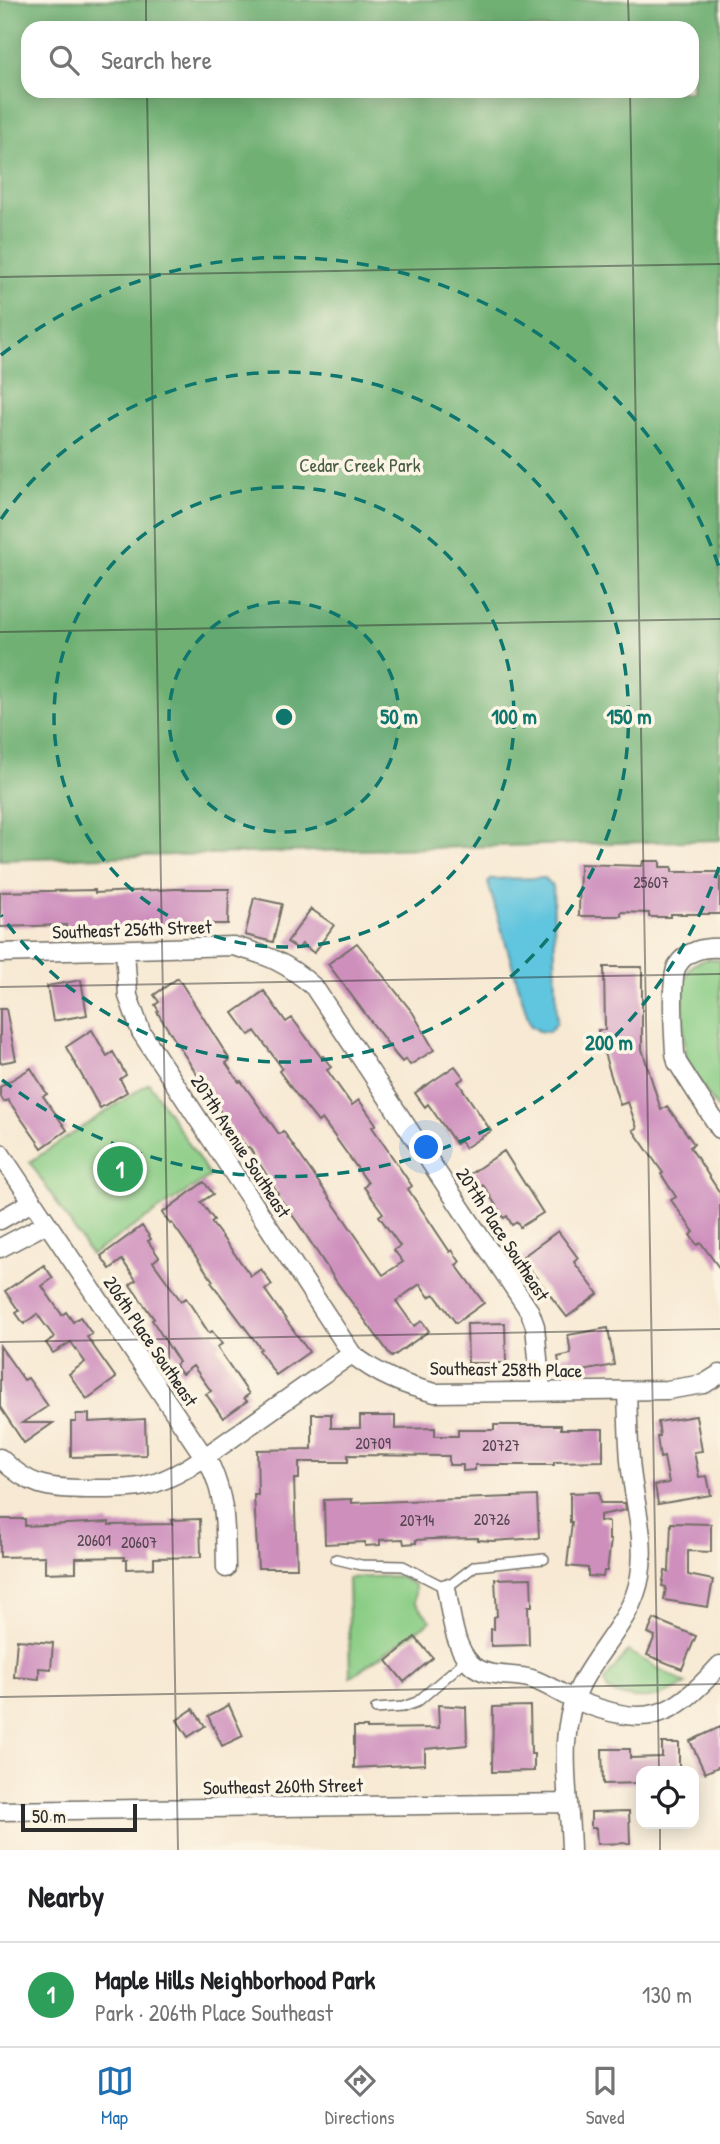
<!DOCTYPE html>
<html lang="en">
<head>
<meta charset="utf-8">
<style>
  :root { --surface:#fff; --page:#f6f6f6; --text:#202124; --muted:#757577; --line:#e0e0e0; --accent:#1f6fb2 }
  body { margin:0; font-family:"Patrick Hand",sans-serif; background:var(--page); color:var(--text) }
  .controls { position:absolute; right:21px; bottom:21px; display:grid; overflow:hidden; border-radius:14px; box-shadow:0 4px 18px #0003 }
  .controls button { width:63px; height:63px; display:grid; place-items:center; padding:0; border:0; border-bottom:2px solid var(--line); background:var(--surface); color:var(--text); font:35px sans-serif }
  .scale { position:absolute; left:21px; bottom:18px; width:116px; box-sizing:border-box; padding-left:7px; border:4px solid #2b2b2b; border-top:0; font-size:19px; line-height:24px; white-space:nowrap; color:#2b2b2b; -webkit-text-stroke:5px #fcf5e5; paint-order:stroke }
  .you { position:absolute; left:427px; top:1148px; width:24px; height:24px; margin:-18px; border:5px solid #fff; border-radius:50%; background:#1a73e8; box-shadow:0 0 0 10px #1a73e833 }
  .badge { display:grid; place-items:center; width:46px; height:46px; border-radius:50%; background:var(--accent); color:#fff; font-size:23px; font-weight:700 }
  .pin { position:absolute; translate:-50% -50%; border:4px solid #fff; box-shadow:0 2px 7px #0006 }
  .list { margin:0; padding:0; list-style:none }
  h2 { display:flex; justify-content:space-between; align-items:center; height:91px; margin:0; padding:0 28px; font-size:30px }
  h2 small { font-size:23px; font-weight:400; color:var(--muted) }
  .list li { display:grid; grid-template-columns:46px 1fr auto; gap:21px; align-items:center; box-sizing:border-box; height:105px; padding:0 28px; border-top:2px solid var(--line) }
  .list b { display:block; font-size:26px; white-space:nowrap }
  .list p { margin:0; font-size:23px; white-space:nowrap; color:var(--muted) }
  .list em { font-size:23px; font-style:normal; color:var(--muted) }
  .icon { flex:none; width:38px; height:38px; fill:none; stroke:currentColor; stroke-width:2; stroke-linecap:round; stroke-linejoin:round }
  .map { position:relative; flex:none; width:720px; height:1850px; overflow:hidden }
  .search { position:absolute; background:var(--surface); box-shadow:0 4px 18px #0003; left:21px; right:21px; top:21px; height:77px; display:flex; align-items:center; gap:18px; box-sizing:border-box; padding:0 24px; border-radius:21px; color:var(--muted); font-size:26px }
  .sheet { height:196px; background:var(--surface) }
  nav { display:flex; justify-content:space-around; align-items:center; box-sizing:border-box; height:98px; border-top:2px solid var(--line); background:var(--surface); font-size:19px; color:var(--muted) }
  nav a { display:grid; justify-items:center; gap:4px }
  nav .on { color:var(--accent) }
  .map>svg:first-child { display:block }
  .green { fill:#8bcd86; stroke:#5b7c58; stroke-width:2 }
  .forest { fill:#70b073; stroke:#4e6e4f; stroke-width:2; fill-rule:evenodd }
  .water { fill:#60c5de; stroke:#467884; stroke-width:2 }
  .building { fill:#ce8fbd }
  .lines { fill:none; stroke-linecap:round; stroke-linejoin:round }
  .service-casing { stroke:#726e66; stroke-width:12 }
  .minor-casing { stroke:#726e66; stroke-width:21 }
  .service { stroke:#fff; stroke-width:9 }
  .minor { stroke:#fff; stroke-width:18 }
  .ticks { fill:none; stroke:#2b2b2b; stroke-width:2; stroke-opacity:0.45 }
  .ring { fill:none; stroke:#0f766e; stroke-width:3.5; stroke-dasharray:12 9 }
  .labels { text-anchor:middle; stroke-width:7; stroke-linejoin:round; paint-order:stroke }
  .number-label { font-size:16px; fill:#544450 }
  .park-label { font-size:19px; fill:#485c46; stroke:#fcf5e5 }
  .street-label { font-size:19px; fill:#2b2b2b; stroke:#fcf5e5 }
  .centre { fill:#0f766e; stroke:#fcf5e5; stroke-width:3.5 }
  .ring-label { font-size:21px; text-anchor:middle; font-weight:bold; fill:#0f766e; stroke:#fcf5e5; stroke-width:7; stroke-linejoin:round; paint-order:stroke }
</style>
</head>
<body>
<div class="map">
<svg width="720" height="1850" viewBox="0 0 720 1850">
  <rect width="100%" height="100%" fill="#fcf5e5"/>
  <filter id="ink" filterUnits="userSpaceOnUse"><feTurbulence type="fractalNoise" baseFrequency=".0143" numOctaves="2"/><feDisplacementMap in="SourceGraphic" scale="14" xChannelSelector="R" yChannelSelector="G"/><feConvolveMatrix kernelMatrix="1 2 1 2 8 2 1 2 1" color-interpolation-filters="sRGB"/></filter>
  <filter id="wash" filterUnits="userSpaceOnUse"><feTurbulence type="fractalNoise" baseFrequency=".00686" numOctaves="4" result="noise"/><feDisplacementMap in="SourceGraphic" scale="28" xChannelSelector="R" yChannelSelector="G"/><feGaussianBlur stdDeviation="1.57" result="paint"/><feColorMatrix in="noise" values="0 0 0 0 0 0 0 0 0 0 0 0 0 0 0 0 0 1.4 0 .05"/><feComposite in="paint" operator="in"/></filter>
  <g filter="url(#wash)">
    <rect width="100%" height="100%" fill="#f7e9d3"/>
    <path class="green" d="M708,959L720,960V1108H717L687,1062L685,1054C685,1033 679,987 689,970C693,963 701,961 708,959Z
      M149,1083L210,1176L91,1255L30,1162Z
      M398,1576L415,1585V1602L431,1621L350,1677L348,1578Z
      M628,1651L686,1684C658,1700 639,1703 608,1691L604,1681Z"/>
    <path class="forest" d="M0,0H720V840L0,860ZM28,28H692V91H28Z"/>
    <path class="water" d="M545,878L553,886L557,1023L549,1032L539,1031L530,1025L488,883L491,879Z"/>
    <g id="blocks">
      <path class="building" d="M643,861H660V867H672V872H720V914H671V917H649V913L621,912V916H579L580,864L642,866Z
        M175,889H229L228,924H182V927H157V925L81,927V930H66V925L0,927V892L95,890V893Z
        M254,898L282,904L273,942L245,935Z
        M311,909L334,925L314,953L302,944L298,949L287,942Z
        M357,943L413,1013L434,1050L410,1065L406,1059L402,1062L396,1055L328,964Z
        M604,967H642V1049L661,1110L667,1106L694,1144L690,1147L720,1193V1269L701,1243L697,1245L690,1235L694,1232L671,1200L676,1197L661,1174L663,1173L633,1130L637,1128L628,1102L620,1105L603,1050H598V1030H605Z
        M178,978L230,1060L226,1063L239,1082L241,1081L279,1134L283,1131L383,1275L403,1262L394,1250L400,1246L379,1216L383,1213L364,1187L368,1183L322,1119L318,1122L295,1093L279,1071L282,1068L255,1031L249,1035L233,1013L264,991L286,1022L292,1018L321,1057L323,1056L331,1067L327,1070L352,1105L359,1100L376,1124L372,1127L412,1186L408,1189L450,1252L452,1250L460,1262L456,1265L484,1303L456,1323L434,1294L429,1297L420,1284L396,1301L414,1326L422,1321L429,1331L392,1357L336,1281L298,1223L277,1194L278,1193L249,1147L247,1148L240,1138L238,1139L157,1012L159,1011L155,1005L159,1002L154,995Z
        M81,980L87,1015L53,1021L47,986Z
        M0,1009H6L16,1060L0,1063Z
        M92,1030L107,1056L113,1052L126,1075L120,1079L127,1092L100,1108L66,1047Z
        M455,1066L464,1078L458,1082L491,1131L465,1148L460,1141L456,1144L428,1104L425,1107L415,1093Z
        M31,1068L47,1094L43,1096L67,1130L42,1148L8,1100L4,1102L0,1095V1087Z
        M504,1151L543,1213L520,1227L517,1222L512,1225L507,1216L504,1218L483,1185L479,1188L470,1174Z
        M204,1182L213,1194L201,1202L214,1220L211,1222L251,1276L261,1269L272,1285L265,1290L309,1352L276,1375L259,1350L261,1349L211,1282L213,1281L172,1223L170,1224L162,1213Z
        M142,1226L151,1239L148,1241L159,1257L153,1262L181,1301L186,1298L209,1333L212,1331L222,1344L217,1347L249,1394L244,1398L247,1401L223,1418L206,1394L211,1391L193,1366L182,1374L175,1365L179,1362L152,1320L154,1319L130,1285L136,1280L122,1260L110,1269L101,1256Z
        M558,1231L578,1258L574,1262L598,1294L567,1317L521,1258Z
        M44,1265L53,1278L42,1286L62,1315L66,1312L73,1322L80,1317L92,1334L87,1337L116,1378L87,1399L69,1374L85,1362L71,1342L53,1353L46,1343L54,1337L37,1314L24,1324L16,1313L19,1311L5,1291Z
        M505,1323L506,1363H468L467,1324Z
        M608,1328L614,1365L561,1375L558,1357L571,1354L568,1335Z
        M0,1346L24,1380L28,1378L48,1406L22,1423H53L24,1443L0,1407Z
        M76,1414H89V1422L145,1419L146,1455L71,1457V1422H76Z
        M312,1414H331V1428H360V1416H395V1429L435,1428V1436H458V1430H494V1425H561V1429H603V1461L554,1462V1465H475V1470L463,1471V1465H449V1456L348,1455V1462H299V1479H294L297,1568H258L254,1495H258L257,1450L312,1449Z
        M696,1416L702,1451L694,1452L699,1477L707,1476L711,1495L658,1504L655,1485L669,1483L664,1457L660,1458L657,1437L660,1436L658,1422Z
        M599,1492L600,1503H625L626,1510L600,1515V1521L609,1522V1540H611L607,1571H604L603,1577L588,1576V1568L567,1566L572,1522H570V1493Z
        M537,1496L539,1538L493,1541L478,1540V1538L431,1539L416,1540V1543L404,1544L403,1539L380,1540V1545L365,1546V1542L325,1544L324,1500L352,1499V1503Z
        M0,1519H25V1526L109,1522V1525L172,1524L171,1520L200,1519L201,1557L154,1558V1568L127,1569V1560H124V1557L76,1558V1572L45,1573V1556L0,1557Z
        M671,1523L711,1524V1552L688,1551V1575L713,1580L708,1607L664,1600L666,1587L662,1586L665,1571L669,1572Z
        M531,1578L532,1606H528L529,1645L491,1646V1629H494V1617L497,1616L495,1579Z
        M654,1619L696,1636L682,1669L647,1655L655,1636L648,1633Z
        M415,1637L433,1658L404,1682L387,1661Z
        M17,1640L53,1643L51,1669L39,1668V1679L14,1677Z
        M229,1705L243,1736L222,1746L208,1716Z
        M438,1705L466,1707L467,1745L425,1749V1764L354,1768V1727H367V1729L439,1728Z
        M530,1706L531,1754H534V1771L492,1772L493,1707Z
        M193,1709L205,1726L188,1737L177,1720Z
        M720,1727V1766L705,1773L690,1741Z
        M662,1743H679V1771H641V1783L603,1784L602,1749H630V1758L662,1757Z
        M629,1811L630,1843L597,1844L596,1828H591V1812Z"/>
    </g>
  </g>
  <g filter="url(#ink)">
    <use href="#blocks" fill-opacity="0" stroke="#726e66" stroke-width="2"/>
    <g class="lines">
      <defs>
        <path id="service" d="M336,1559L361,1565L403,1566L446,1588L475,1566L544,1559
          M376,1709L403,1707L417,1702L467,1659"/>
        <path id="minor" d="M720,948C704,947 686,951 677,966C670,980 674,1035 675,1053L677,1062L720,1129
          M125,950L128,996L141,1032L352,1354C378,1375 403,1385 435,1393L667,1390L704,1384L720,1374
          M0,953L233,946C268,955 287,963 314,987L530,1312L535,1326L541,1391
          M0,1153L211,1467C227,1503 225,1530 226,1568
          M0,1220L32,1202
          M0,1248L46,1224
          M0,1458C29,1486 47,1489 87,1489C106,1489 126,1490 145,1486C181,1477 213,1451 242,1431C279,1405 315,1379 352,1354
          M446,1588C451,1612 453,1646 471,1664C487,1679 513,1673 532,1679C547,1684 561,1694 575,1700C647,1728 669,1721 720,1665
          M0,1811L567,1803
          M571,1850C570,1794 554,1735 582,1682C601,1646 633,1618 640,1576C646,1539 635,1506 631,1470C628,1444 628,1417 627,1391"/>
      </defs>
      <use href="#service" class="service-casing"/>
      <use href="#minor" class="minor-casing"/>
      <use href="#service" class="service"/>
      <use href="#minor" class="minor"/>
    </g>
  </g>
  <path class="ticks" d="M146,0V28M628,0L629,28M147,91L178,1850M630,91L659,1771M0,277L720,264M0,632L720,619M0,987L720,974M0,1342L720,1329M0,1697L720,1684M660,1824V1850"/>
  <circle cx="284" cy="717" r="115" fill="#0f766e" fill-opacity=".12"/>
  <g class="ring">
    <circle cx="284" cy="717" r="115"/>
    <circle cx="284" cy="717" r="230"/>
    <path d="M1 519A345 345 0 1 1 1 915"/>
    <path d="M719 867A460 460 0 0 1 1 1079M1 355A460 460 0 0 1 719 567"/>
  </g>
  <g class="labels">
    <g class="number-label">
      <text x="651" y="888">25607</text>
      <text x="373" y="1449">20709</text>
      <text x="501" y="1451">20727</text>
      <text x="492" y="1525">20726</text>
      <text x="417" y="1526">20714</text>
      <text x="94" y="1546">20601</text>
      <text x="139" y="1548">20607</text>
    </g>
    <g class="park-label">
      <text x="360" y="472">Cedar Creek Park</text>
    </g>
    <g class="street-label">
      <text transform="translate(132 929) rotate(-2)" y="7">Southeast 256th Street</text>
      <text transform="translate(241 1146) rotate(57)" y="7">207th Avenue Southeast</text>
      <text transform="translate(503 1234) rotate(57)" y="7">207th Place Southeast</text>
      <text transform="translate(151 1341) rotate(56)" y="7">206th Place Southeast</text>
      <text transform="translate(506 1369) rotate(1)" y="7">Southeast 258th Place</text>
      <text transform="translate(283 1786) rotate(-1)" y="7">Southeast 260th Street</text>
    </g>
  </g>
  <circle cx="284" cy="717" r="10" class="centre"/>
  <g class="ring-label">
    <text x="399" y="724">50 m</text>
    <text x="514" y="724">100 m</text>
    <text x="629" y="724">150 m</text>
    <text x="609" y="1050">200 m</text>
  </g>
</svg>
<div class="controls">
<button><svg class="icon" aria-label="locate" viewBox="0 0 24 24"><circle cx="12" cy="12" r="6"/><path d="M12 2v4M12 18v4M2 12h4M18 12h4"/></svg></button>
</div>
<div class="scale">50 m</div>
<div class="you"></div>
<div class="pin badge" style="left:120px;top:1169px;background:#2e9e5b">1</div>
<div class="search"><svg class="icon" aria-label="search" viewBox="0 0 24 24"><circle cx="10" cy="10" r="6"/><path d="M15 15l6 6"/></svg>Search here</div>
</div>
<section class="sheet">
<h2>Nearby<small></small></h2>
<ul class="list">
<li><span class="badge" style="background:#2e9e5b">1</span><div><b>Maple Hills Neighborhood Park</b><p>Park · 206th Place Southeast</p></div><em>130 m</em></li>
</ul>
</section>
<nav>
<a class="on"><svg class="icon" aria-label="map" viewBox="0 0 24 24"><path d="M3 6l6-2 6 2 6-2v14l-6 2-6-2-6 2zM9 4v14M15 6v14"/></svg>Map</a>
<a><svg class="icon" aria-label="directions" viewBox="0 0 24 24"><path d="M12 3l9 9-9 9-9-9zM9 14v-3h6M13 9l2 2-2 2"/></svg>Directions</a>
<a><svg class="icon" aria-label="saved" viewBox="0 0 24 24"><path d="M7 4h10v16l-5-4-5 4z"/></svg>Saved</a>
</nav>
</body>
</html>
